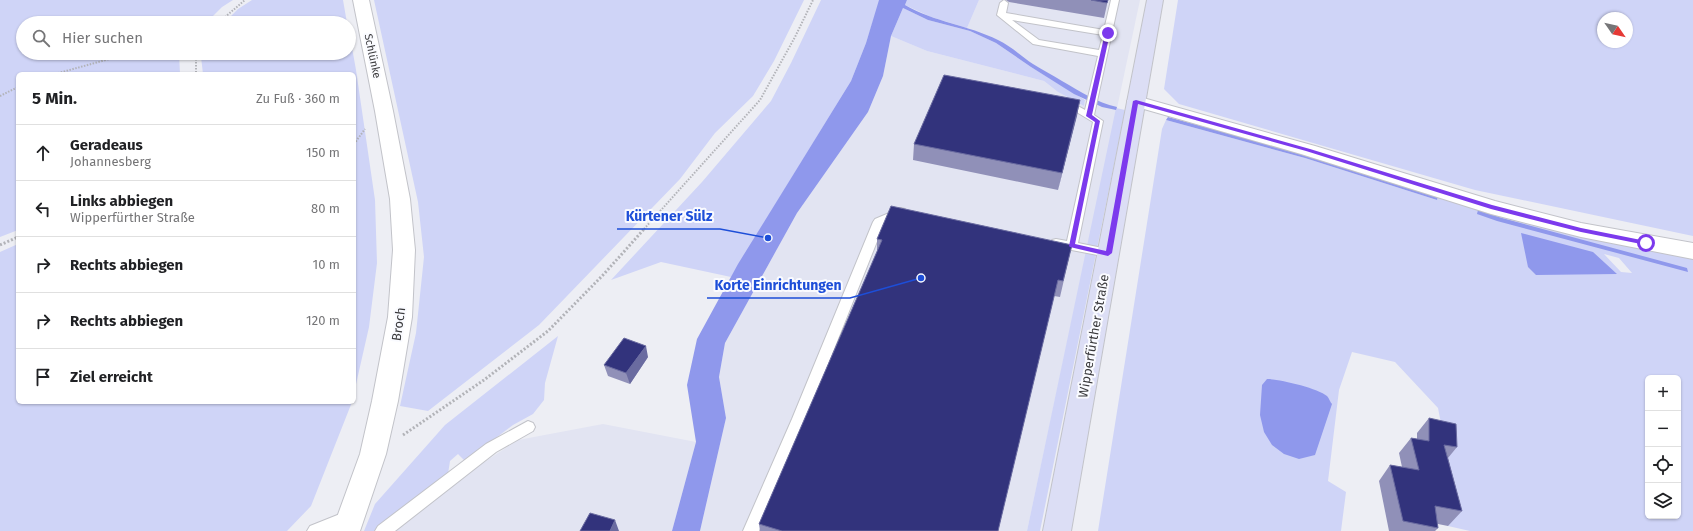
<!DOCTYPE html>
<html lang="de">
<head>
<meta charset="utf-8">
<style>
  :root { --surface:#fff; --page:#f2f2f2; --text:#202124; --muted:#757577; --line:#e0e0e0 }
  body { margin:0; font-family:"Fira Sans",sans-serif; background:var(--page); color:var(--text) }
  .controls { position:absolute; right:12px; bottom:12px; display:grid; overflow:hidden; border-radius:6px; box-shadow:0 1px 3px #0004 }
  .controls button { width:36px; height:36px; display:grid; place-items:center; padding:0; border:0; border-bottom:1px solid var(--line); background:var(--surface); color:var(--text); font:20px sans-serif }
  .compass { position:absolute; left:1597px; top:12px; width:36px; height:36px; border-radius:50%; background:var(--surface); box-shadow:0 1px 3px #0004; rotate:124deg }
  .stop { position:absolute; width:12px; height:12px; margin:-9px; border:3px solid #7c3aed; border-radius:50%; background:#fff }
  .stop.end { background:#7c3aed; border-color:#fff; box-shadow:0 1px 4px #0008 }
  .list { margin:0; padding:0; list-style:none }
  h2 { display:flex; justify-content:space-between; align-items:center; height:52px; margin:0; padding:0 16px; font-size:17px }
  h2 small { font-size:13px; font-weight:400; color:var(--muted) }
  .list li { display:grid; grid-template-columns:26px 1fr auto; gap:12px; align-items:center; box-sizing:border-box; height:56px; padding:0 16px; border-top:1px solid var(--line) }
  .list b { display:block; font-size:15px; white-space:nowrap }
  .list p { margin:0; font-size:13px; white-space:nowrap; color:var(--muted) }
  .list em { font-size:13px; font-style:normal; color:var(--muted) }
  .icon { flex:none; width:22px; height:22px; fill:none; stroke:currentColor; stroke-width:2; stroke-linecap:round; stroke-linejoin:round }
  .map { position:relative; flex:none; width:1693px; height:531px; overflow:hidden }
  .search { position:absolute; background:var(--surface); box-shadow:0 1px 3px #0004; left:16px; top:16px; width:340px; height:44px; display:flex; align-items:center; gap:10px; box-sizing:border-box; padding:0 14px; border-radius:22px; color:var(--muted); font-size:15px }
  .panel { position:absolute; background:var(--surface); box-shadow:0 1px 3px #0004; left:16px; top:72px; width:340px; height:332px; border-radius:6px }
  .map>svg:first-child { display:block }
  .built { fill:#e2e4f2 }
  .green { fill:#cfd4f7; fill-rule:evenodd }
  .water { fill:#8f98ec }
  .lines { fill:none; stroke-linecap:round; stroke-linejoin:round }
  .service-casing { stroke:#c2c3c9; stroke-width:2 }
  .minor-casing { stroke:#c2c3c9; stroke-width:2 }
  .secondary-casing { stroke:#c2c3c9; stroke-width:2 }
  .path-far1 { stroke:#b2b3b8; stroke-width:2; stroke-dasharray:1.5 1.5; stroke-linecap:butt }
  .path { stroke:#b2b3b8; stroke-width:3; stroke-dasharray:2 2; stroke-linecap:butt }
  .service { fill:#fff; fill-rule:evenodd }
  .minor { fill:#fff; fill-rule:evenodd }
  .secondary { fill:#dcdef5; fill-rule:evenodd }
  .wall { fill:#9090b8 }
  .shaded-wall { fill:#6a6ba0 }
  .building { fill:#32337c; stroke:#6a6ba0 }
  .route { fill:#7c3aed }
  .labels { text-anchor:middle; stroke-width:4; stroke-linejoin:round; paint-order:stroke }
  .far-street-label { font-size:11px; fill:#3a3a3d; stroke:#fafbff }
  .street-label { font-size:13px; fill:#3a3a3d; stroke:#fafbff }
  .leader { fill:none; stroke:#1d4ed8; stroke-width:1.5 }
  .callout-dot { fill:#1d4ed8; stroke:#fafbff; stroke-width:1.5 }
  .callout-label { font-size:14px; text-anchor:middle; font-weight:bold; fill:#1d4ed8; stroke:#fafbff; stroke-width:4; stroke-linejoin:round; paint-order:stroke }
</style>
</head>
<body>
<div class="map">
<svg width="1693" height="531" viewBox="0 0 1693 531">
  <rect width="100%" height="100%" fill="#edeef4"/>
  <path class="built" d="M979,0H1140L1027,531H700L726,418L719,377L725,343L797,213L868,112L883,76L891,36L927,51L1044,81L1058,92L1084,106L1086,96L1034,65L999,41L967,28Z
    M603,424L696,442L672,531H393L472,470L518,440Z"/>
  <path class="green" d="M0,0H233L222,7L206,23H23V53H179L180,74H18V230L0,237Z
    M252,0H343L347,23H224L238,9Z
    M374,0H804L774,61L753,96L715,133L680,179L539,325L428,411L400,406L416,333L424,257L418,202Z
    M821,0H880L866,43L851,81L731,277L661,262L611,280L702,182L771,101L791,63Z
    M907,0H979L967,28L931,17L905,5Z
    M1178,0H1693V236L1475,190L1179,104L1164,89ZM1603,18H1627V42H1603Z
    M903,8L928,20L970,31L996,43L1031,67L1085,100L1084,106L1058,92L1044,81L927,51L891,36Z
    M349,31L356,70L375,200L377,263L369,327L354,393V74H203L201,57L203,53H349Z
    M1116,108L1125,110L1040,531H1027Z
    M1166,120L1305,158L1437,200L1438,196L1583,237L1693,259V531H1470L1448,526L1444,439L1438,408L1395,362L1352,352L1339,390L1328,481L1346,492L1341,531H1098L1162,129ZM1604,254L1619,258L1632,273L1621,272ZM1648,378H1678V516H1648Z
    M18,244V402H352L311,506L287,531H0V252Z
    M558,336L545,383L544,400L533,414L513,425L465,461L458,454L450,461L448,474L374,531H364L375,504L445,425Z"/>
  <path class="water" d="M879,0H907L905,5C934,22 968,25 998,40C1011,46 1022,57 1033,64C1042,70 1053,75 1062,81C1081,92 1096,102 1117,107L1116,110L1102,107L1074,94L1031,67L996,43L970,31L928,20L903,8L891,36L883,76L868,112L797,213L725,343L719,377L726,418L700,531H672L696,442L687,385L697,339L738,264L851,81L866,43Z
    M1168,117L1306,154L1438,196L1437,200L1305,158L1166,120Z
    M1478,210L1502,218L1687,268L1688,272L1497,221L1477,214Z
    M1521,233L1593,252L1617,274L1536,275L1528,267Z
    M1267,379C1279,379 1318,388 1327,396C1329,398 1330,402 1332,404L1315,455L1299,459L1284,454L1272,445L1264,432L1260,415L1262,385Z"/>
  <g class="lines">
    <defs>
      <path id="service" d="M1004,0L1008,3L1006,13L1104,30L1111,0H1119L1094,115L1103,121L1078,243L1112,250L1114,253L1112,256L1108,257L1056,247L1052,246L1050,243L1052,240L1056,239L1067,241L1093,122L1060,102L1065,99L1085,110L1098,56L1033,44L997,15L1000,3ZM1012,20L1103,35L1099,50L1039,40Z
        M901,208L905,209L907,212L905,215L884,224L806,419L759,531H743L792,419L873,222L875,219Z
        M528,421L533,423L535,427L533,431L496,452L395,531H375L378,526L486,444Z
        M350,510L355,512L358,517L355,522L333,531H307L310,526Z"/>
      <path id="minor" d="M353,0H369L393,111L410,199L415,250L412,317L398,401L386,454L360,531H332L360,454L372,401L388,317L393,250L390,199L375,111Z
        M1136,96L1315,146L1495,201L1581,223L1693,243V259L1581,237L1491,214L1301,154L1130,105L1127,101L1130,97Z"/>
      <path id="secondary" d="M1147,0H1163L1071,531H1043Z"/>
    </defs>
    <use href="#service" class="service-casing"/>
    <use href="#minor" class="minor-casing"/>
    <use href="#secondary" class="secondary-casing"/>
    <path class="path-far1" d="M218,23L245,0
      M196,53V74
      M55,74L131,53
      M0,96L18,87
      M354,144L365,129
      M644,229L760,100L795,37L813,0"/>
    <path class="path" d="M0,245L18,237
      M403,435L484,380L548,331L604,274L645,228"/>
    <use href="#service" class="service"/>
    <use href="#minor" class="minor"/>
    <use href="#secondary" class="secondary"/>
  </g>
  <path class="wall" d="M1006,0H1108L1104,18L1009,2Z
    M1080,100L1058,190L913,160L914,144Z
    M877,239L1072,245L1060,297L1054,296L998,531H760L759,524L877,252Z
    M648,357L630,384L608,376L604,365Z
    M1429,418L1457,447L1448,458L1462,511L1448,526L1438,524V528L1435,531H1389L1379,481L1390,465L1402,467L1399,453L1411,438L1417,439V433Z"/>
  <path class="shaded-wall" d="M1080,100L1077,116L1058,190L1062,173Z
    M646,346L648,357L630,384L626,373Z
    M615,520L619,531H610Z"/>
  <path class="building" d="M1091,0H1108L1107,3Z
    M944,75L1080,100L1062,173L914,144Z
    M891,206L1072,245L1063,281L1058,280L998,531H782L759,524L882,240L877,239Z
    M624,338L646,346L626,373L604,365Z
    M1429,418L1456,424L1457,447L1444,445L1462,511L1435,506L1438,528L1403,521L1390,465L1419,470L1411,438L1429,441Z
    M590,513L615,520L610,531H580Z"/>
  <path class="route" d="M1108,31L1110,33L1092,115L1100,121L1075,244L1106,251L1133,101L1136,100L1310,149L1492,205L1581,228L1646,241L1649,243L1646,245L1581,232L1491,209L1306,151L1138,104L1112,253L1108,256L1070,247L1069,246L1095,122L1086,116L1105,33Z"/>
  <g class="labels">
    <g class="far-street-label">
      <text transform="translate(373 56) rotate(78)" y="4">Schlünke</text>
    </g>
    <g class="street-label">
      <text transform="translate(398 324) rotate(-82)" y="5">Broch</text>
      <text transform="translate(1093 336) rotate(-80)" y="5">Wipperfürther Straße</text>
    </g>
  </g>
  <path class="leader" d="M768 238L720 229H617M921 278L850 298H707"/>
  <g class="callout-dot">
    <circle cx="768" cy="238" r="4"/>
    <circle cx="921" cy="278" r="4"/>
  </g>
  <g class="callout-label">
    <text x="669" y="221">Kürtener Sülz</text>
    <text x="778" y="290">Korte Einrichtungen</text>
  </g>
</svg>
<div class="controls">
<button>+</button>
<button>−</button>
<button><svg class="icon" aria-label="locate" viewBox="0 0 24 24"><circle cx="12" cy="12" r="6"/><path d="M12 2v4M12 18v4M2 12h4M18 12h4"/></svg></button>
<button><svg class="icon" aria-label="layers" viewBox="0 0 24 24"><path d="M12 4l9 5-9 5-9-5zM3 14l9 5 9-5"/></svg></button>
</div>
<svg class="compass" viewBox="-18 -18 36 36"><path d="M0-13l5 13h-10z" fill="#e53935"/><path d="M0 13l5-13h-10z" fill="#757577"/></svg>
<div class="stop" style="left:1646px;top:243px"></div>
<div class="stop end" style="left:1108px;top:33px"></div>
<div class="search"><svg class="icon" aria-label="search" viewBox="0 0 24 24"><circle cx="10" cy="10" r="6"/><path d="M15 15l6 6"/></svg>Hier suchen</div>
<section class="panel">
<h2>5 Min.<small>Zu Fuß · 360 m</small></h2>
<ul class="list">
<li><svg class="icon" aria-label="ahead" viewBox="0 0 24 24"><path d="M12 20V5M6 11l6-6 6 6"/></svg><div><b>Geradeaus</b><p>Johannesberg</p></div><em>150 m</em></li>
<li><svg class="icon" aria-label="left" viewBox="0 0 24 24"><path d="M17 20v-9H6M10 6l-5 5 5 5"/></svg><div><b>Links abbiegen</b><p>Wipperfürther Straße</p></div><em>80 m</em></li>
<li><svg class="icon" aria-label="right" viewBox="0 0 24 24"><path d="M7 20v-9h11M14 6l5 5-5 5"/></svg><div><b>Rechts abbiegen</b></div><em>10 m</em></li>
<li><svg class="icon" aria-label="right" viewBox="0 0 24 24"><path d="M7 20v-9h11M14 6l5 5-5 5"/></svg><div><b>Rechts abbiegen</b></div><em>120 m</em></li>
<li><svg class="icon" aria-label="arrive" viewBox="0 0 24 24"><path d="M6 21V4h12l-3 4 3 4H6"/></svg><div><b>Ziel erreicht</b></div></li>
</ul>
</section>
</div>
</body>
</html>
